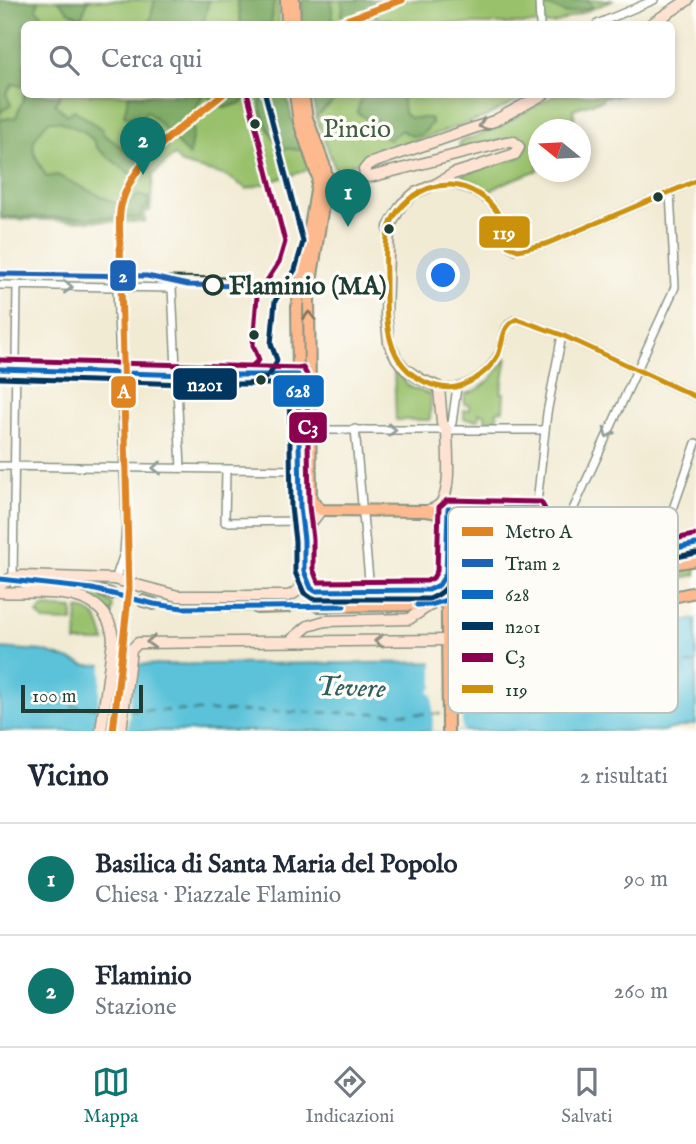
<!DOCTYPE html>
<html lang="it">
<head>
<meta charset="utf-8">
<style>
  :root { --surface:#fff; --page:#f6f6f7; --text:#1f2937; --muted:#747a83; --line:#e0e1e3; --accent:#0f766e }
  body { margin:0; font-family:"IM FELL English",serif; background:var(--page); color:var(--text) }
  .compass { position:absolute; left:528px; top:119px; width:63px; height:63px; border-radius:50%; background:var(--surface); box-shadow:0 4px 10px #0003; rotate:288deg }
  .scale { position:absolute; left:21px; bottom:18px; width:122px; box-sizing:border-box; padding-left:7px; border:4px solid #1f3d34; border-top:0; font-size:19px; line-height:24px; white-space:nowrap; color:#1f3d34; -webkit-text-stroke:5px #fdfcf7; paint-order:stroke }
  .you { position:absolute; left:444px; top:276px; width:24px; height:24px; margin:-18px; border:5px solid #fff; border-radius:50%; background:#1a73e8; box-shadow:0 0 0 10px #1a73e833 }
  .badge { display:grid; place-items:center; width:46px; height:46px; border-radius:50%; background:var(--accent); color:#fff; font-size:23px; font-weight:700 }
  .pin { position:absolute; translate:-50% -58px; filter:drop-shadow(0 2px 4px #0008) }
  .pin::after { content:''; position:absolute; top:37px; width:24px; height:21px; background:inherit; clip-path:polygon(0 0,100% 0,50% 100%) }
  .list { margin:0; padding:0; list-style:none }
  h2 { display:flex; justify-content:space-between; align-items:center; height:91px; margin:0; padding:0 28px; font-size:30px }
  h2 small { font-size:23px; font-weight:400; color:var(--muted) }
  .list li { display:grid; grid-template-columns:46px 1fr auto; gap:21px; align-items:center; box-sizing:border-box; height:112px; padding:0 28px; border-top:2px solid var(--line) }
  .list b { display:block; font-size:26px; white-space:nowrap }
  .list p { margin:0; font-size:23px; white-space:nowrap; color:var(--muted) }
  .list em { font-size:23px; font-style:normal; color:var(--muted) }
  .icon { flex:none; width:38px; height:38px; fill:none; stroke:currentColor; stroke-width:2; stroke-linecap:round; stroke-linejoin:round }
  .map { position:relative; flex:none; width:696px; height:731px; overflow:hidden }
  .search { position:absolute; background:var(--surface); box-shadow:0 4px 10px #0003; left:21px; right:21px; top:21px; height:77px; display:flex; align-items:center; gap:18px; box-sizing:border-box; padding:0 24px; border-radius:10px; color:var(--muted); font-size:26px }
  .sheet { height:315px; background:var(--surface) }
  nav { display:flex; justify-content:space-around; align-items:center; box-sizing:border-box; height:98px; border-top:2px solid var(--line); background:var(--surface); font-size:19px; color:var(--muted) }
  nav a { display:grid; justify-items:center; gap:4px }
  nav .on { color:var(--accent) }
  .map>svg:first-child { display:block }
  .green { fill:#99c16c; stroke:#5c7f50; stroke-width:2 }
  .forest { fill:#7aa760; stroke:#4c724a; stroke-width:2 }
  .water { fill:#5cc2d9; stroke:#3e8086; stroke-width:2 }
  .pier { fill:#f2ebd4 }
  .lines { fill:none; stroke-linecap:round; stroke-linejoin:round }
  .ferry { stroke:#2e5e5d; stroke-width:2; stroke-dasharray:9 7; stroke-linecap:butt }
  .primary-tunnel { stroke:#c8c8b4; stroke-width:10; stroke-dasharray:10 5; stroke-linecap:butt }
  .street-casing { stroke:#889484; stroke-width:10 }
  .secondary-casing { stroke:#889484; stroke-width:13 }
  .primary-casing { stroke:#889484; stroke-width:14 }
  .street { stroke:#fff; stroke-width:7 }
  .secondary { stroke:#fee3d2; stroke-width:10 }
  .primary { stroke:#fcba8e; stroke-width:10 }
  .tram { stroke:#1f3d34; stroke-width:2 }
  .bus-1-casing { stroke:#fdfcf7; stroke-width:10 }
  .bus-2-casing { stroke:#fdfcf7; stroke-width:10 }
  .bus-3-casing { stroke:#fdfcf7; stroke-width:10 }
  .bus-4-casing { stroke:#fdfcf7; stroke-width:10 }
  .bus-1 { stroke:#0c69bf; stroke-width:5 }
  .bus-2 { stroke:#00365f; stroke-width:5 }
  .bus-3 { stroke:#8b004f; stroke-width:5 }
  .bus-4 { stroke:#cc910a; stroke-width:5 }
  .tram-1-casing { stroke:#fdfcf7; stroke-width:10 }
  .tram-1 { stroke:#1c63b7; stroke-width:5 }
  .metro-1-casing { stroke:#fdfcf7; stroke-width:12 }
  .metro-1 { stroke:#e08321; stroke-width:7 }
  .oneway { stroke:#8e9083 }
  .oneway2 { stroke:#8f9e9a }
  .oneway3 { stroke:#82755c }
  .bus-dot { fill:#1f3d34; stroke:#fdfcf7; stroke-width:2.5 }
  .stop-dot { fill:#fdfcf7; stroke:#1f3d34; stroke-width:3.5 }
  .labels { text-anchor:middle; stroke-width:7; stroke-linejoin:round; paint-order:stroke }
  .park-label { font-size:26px; fill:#3e5e42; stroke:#fdfcf7 }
  .stop-label { font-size:26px; font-weight:bold; fill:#1f3d34; stroke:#fdfcf7; text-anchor:start }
  .water-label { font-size:28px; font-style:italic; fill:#2e5e5d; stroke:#fdfcf7 }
  .key { fill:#fdfcf7; stroke:#bac3bc; stroke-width:2 }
  .key-label { font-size:19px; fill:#1f3d34 }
  .line-badge { stroke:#fdfcf7; stroke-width:2.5 }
  .badge-label { font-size:19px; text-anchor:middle; font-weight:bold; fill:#fff }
</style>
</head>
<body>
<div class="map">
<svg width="696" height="731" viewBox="0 0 696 731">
  <rect width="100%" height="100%" fill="#fdfcf7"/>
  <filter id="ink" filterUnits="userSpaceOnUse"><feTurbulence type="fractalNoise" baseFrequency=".0143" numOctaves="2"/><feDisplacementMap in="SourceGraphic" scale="14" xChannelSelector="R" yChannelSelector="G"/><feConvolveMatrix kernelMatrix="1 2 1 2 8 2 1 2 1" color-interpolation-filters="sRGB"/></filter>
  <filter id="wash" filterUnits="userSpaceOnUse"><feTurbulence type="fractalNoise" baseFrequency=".00686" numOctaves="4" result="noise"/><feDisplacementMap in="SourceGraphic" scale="28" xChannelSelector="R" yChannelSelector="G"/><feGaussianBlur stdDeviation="1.57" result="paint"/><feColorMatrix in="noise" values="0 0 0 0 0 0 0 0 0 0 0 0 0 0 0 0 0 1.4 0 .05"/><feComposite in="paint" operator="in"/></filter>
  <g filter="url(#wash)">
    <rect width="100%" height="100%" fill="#f2ebd4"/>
    <path class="green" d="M0,0H278L279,24H24V94L287,95L294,132L311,169L247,189L227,176L182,164L174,155L153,175L150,211H145V222L1,219Z
      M301,0H614L554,24H303Z
      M312,95H528L485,117L410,143L336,171L316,117Z
      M555,95H623L603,97L602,100L573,109L576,129L538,130V170L501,184L491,191L462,176V174L517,158L523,155L528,145L523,137L516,135L512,139L460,148L459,142L495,129Z
      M507,357L501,393H504L503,410L497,411V420H485V414L479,413V420L464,419V410H469V405L464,404L465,394C485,390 497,373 507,357Z
      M394,370L410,387L431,395L430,420H396Z
      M696,563V575L606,594L599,603L524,618L519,587Z
      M38,582L108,585L101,596L113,605L112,615L91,596L37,587Z
      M43,607L73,609V622L44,621L37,614Z
      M78,609C99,612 100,624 105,642H76Z"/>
    <path class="forest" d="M0,0H39L36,9L53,24H24V87L13,84L6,94L11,105L0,112Z
      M58,0H88L81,18L68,11Z
      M155,0H209L203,24H149Z
      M237,0H274L271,24H241Z
      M301,0H331L333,24H303Z
      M341,0H392L391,3L380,7L376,16L381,19H390L396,24H375C364,15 353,25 340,24L343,7Z
      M544,0H585L591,3L592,7L566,14L552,7H546Z
      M25,94L61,95L55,104L67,115L74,110L103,130L102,133L149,167L139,181L98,149L93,140L83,131L59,121H49C25,144 32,151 47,177L57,175L119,205L129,204L138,195L148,198V208L142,209L141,218L1,217L0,120L16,117Z
      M129,95H203L192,114L193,131L189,156C174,141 163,123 146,111L139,123L124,115Z
      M207,95H245L244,102L225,108Z
      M261,95H286L301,150L282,148C270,135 257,113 261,95Z
      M312,95V94L340,95L316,117Z
      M362,95H402L404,113L410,118H430L432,123L422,135L412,136L401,130L389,140L384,136L379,121H370L357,112Z"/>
    <path class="water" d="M696,619V724L661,731H0V648L43,651L86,665L491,662L540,654Z"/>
    <path class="pier" d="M433,659H461L462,687L465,692L462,696V729L465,731H430L433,729V696L429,692L433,687Z
      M103,662H135L127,731H95Z"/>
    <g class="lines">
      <path class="ferry" d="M71,706L102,708
        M107,709L119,710
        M128,710L444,714
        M453,714L478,715L656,669L696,663"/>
    </g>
  </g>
  <g filter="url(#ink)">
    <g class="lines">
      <path class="primary-tunnel" d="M16,581L103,592
        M111,594L143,601
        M154,604L183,608H257
        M288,607L317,606"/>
      <defs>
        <path id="street" d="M539,0L540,24
          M597,24L654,0
          M437,184C462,183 490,195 501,219C505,228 505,237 508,246L516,250L546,244L696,181
          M0,285L172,288L181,468
          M17,285L13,577L35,591
          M0,369L187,375L303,374L310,367
          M439,387C463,391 489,374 499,352C504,340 502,323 517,319L562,335L696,397
          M355,429L370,590
          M310,430H545
          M447,430L452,423L457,387
          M0,466L299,470
          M226,469L225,522L301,521
          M448,509H536
          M658,552L696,443
          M531,561L552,556
          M548,573L554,551L675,287L670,192
          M529,575L547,413L562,335
          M115,580L124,553L126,523L117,288
          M508,581L522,576L564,571L696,544"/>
        <path id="secondary" d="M651,24L688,0
          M426,511C432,509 437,508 441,503C452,489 447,448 447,430L442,423L439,387L420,379L405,369L397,359L389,343L386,315L389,227L402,204L415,193L436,184L453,174L515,154L519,147L514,142H506L370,177L365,175L364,170L369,164L494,121L544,94
          M304,540L311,523L321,510
          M0,584L13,577L23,576L114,579L178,596H287C301,593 302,584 304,572
          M429,590L439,585L446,574
          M0,592C40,595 109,582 113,640L101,731
          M289,642L308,626L325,621L409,619L430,605
          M121,731L131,650L138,643L447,640"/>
        <path id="primary" d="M286,0L287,24
          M294,0L295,24
          M295,94L299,122L318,178L297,307L300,507C300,519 303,531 304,542C305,558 300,581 315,591L429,590L446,605
          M303,94L307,118L325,167L327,180L309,295L311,500L321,510L426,511L438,513L446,520L448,731
          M103,592L111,594
          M463,593L533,581L592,578L696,560
          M143,601L154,604
          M317,606L430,605
          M257,608L288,607
          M447,640L507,636L585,616L696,592"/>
      </defs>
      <use href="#street" class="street-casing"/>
      <use href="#secondary" class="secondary-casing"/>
      <use href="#primary" class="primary-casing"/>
      <use href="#street" class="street"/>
      <use href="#secondary" class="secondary"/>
      <use href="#primary" class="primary"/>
      <path class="tram" d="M147,276L245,278"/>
      <defs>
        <path id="bus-1" d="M0,369L187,375H298L300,507L304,540V571L311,588L315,591L429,590L439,585L446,574L448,509H536L529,575L564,571L696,544
          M0,579L92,589L154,604L183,608L344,606
          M417,605H430L487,588L554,580"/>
        <path id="bus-2" d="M0,378L187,384H289L291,507L295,541V572L304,593L313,599H429C464,587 456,548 456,518H526L520,575L522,581L527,584L566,580L696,553
          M238,384C258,384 270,381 277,360L271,344L275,301L295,270L303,242L265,94"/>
        <path id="bus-3" d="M0,360L303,368L307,375L309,506L313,539V569L318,582L427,581L433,578L437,571L439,507L447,500L541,502L545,509L539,565L563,562L694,535
          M238,366H252L259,360L253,345L257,296L279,262L285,242L248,96"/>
        <path id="bus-4" d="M696,181L546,244L518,250L508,246C504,236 504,225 499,215C490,199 470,186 451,185C422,184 395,204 388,232C384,248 386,265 386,280C386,320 384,363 425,382C436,387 445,389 456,387C473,383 490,370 498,355C504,341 501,326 517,319L562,335L696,397"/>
      </defs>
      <use href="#bus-1" class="bus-1-casing"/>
      <use href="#bus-2" class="bus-2-casing"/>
      <use href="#bus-3" class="bus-3-casing"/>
      <use href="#bus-4" class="bus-4-casing"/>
      <use href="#bus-1" class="bus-1"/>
      <use href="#bus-2" class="bus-2"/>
      <use href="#bus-3" class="bus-3"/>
      <use href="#bus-4" class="bus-4"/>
      <defs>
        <path id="tram-1" d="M0,274L147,276L188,285L245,286"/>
      </defs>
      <use href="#tram-1" class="tram-1-casing"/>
      <use href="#tram-1" class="tram-1"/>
      <defs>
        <path id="metro-1" d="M335,24L402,0
          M113,731L129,589L120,245C120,232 118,219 121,206C133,156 186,125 223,94"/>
      </defs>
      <use href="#metro-1" class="metro-1-casing"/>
      <use href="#metro-1" class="metro-1"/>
    </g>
    <defs><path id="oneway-chevron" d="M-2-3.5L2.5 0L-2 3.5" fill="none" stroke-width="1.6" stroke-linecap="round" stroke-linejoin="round" transform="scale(1.75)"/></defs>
    <g class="oneway">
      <use href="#oneway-chevron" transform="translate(483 125) rotate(160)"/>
      <use href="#oneway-chevron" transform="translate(379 641) rotate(179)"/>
      <use href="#oneway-chevron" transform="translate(151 642) rotate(178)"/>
    </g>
    <g class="oneway2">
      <use href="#oneway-chevron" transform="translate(68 287) rotate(1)"/>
      <use href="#oneway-chevron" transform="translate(392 430)"/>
      <use href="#oneway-chevron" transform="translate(608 433) rotate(115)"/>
      <use href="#oneway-chevron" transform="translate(157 468) rotate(-180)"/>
    </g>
    <use class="oneway3" href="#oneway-chevron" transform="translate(309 316) rotate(-90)"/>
  </g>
  <g class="bus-dot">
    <circle cx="255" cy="124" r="6"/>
    <circle cx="658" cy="197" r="6"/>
    <circle cx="389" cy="229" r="6"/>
    <circle cx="254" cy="335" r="6"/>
    <circle cx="261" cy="380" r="6"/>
  </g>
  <circle class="stop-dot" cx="213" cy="285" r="9"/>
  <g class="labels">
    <g class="park-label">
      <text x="357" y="137">Pincio</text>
    </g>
    <g class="stop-label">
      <text x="229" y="294">Flaminio (MA)</text>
    </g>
    <g class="water-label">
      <text transform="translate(351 686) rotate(2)" y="10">Tevere</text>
    </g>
  </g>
  <rect x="448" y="507" width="230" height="206" rx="10" class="key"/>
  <rect x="462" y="527" width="31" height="9" fill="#e08321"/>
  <rect x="462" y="559" width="31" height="8" fill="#1c63b7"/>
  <rect x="462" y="590" width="31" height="9" fill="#0c69bf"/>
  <rect x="462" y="622" width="31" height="8" fill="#00365f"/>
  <rect x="462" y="653" width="31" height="9" fill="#8b004f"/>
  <rect x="462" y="685" width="31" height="8" fill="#cc910a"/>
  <g class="key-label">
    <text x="505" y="538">Metro A</text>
    <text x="505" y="570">Tram 2</text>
    <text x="505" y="601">628</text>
    <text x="505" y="633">n201</text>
    <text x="505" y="664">C3</text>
    <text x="505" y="696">119</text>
  </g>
  <g class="line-badge">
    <rect x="478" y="215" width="53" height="34" rx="7" fill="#cc910a"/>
    <rect x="109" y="259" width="28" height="33" rx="7" fill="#1c63b7"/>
    <rect x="172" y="367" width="66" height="34" rx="7" fill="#00365f"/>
    <rect x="272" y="374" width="53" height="34" rx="7" fill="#0c69bf"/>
    <rect x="110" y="375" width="27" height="34" rx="7" fill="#e08321"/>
    <rect x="288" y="411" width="40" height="33" rx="7" fill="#8b004f"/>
  </g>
  <g class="badge-label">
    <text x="504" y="239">119</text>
    <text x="123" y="282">2</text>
    <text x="205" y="391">n201</text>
    <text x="298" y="397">628</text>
    <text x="124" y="398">A</text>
    <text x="308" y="434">C3</text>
  </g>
</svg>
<svg class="compass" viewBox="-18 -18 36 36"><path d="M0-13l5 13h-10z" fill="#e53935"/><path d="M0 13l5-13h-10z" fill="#747a83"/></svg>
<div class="scale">100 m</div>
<div class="you"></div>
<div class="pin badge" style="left:348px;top:227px">1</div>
<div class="pin badge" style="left:143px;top:175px">2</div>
<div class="search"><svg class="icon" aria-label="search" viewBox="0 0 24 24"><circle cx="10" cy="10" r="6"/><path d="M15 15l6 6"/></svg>Cerca qui</div>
</div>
<section class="sheet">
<h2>Vicino<small>2 risultati</small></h2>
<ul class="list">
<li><span class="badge">1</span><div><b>Basilica di Santa Maria del Popolo</b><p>Chiesa · Piazzale Flaminio</p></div><em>90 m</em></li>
<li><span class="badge">2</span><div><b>Flaminio</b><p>Stazione</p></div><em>260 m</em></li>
</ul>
</section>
<nav>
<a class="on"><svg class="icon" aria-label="map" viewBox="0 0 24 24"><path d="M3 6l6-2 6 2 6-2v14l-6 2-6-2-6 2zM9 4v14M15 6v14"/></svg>Mappa</a>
<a><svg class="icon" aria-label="directions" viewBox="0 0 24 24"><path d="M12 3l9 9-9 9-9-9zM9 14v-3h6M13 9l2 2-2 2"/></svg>Indicazioni</a>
<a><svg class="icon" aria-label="saved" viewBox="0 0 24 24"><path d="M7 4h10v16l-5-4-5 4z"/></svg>Salvati</a>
</nav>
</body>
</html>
